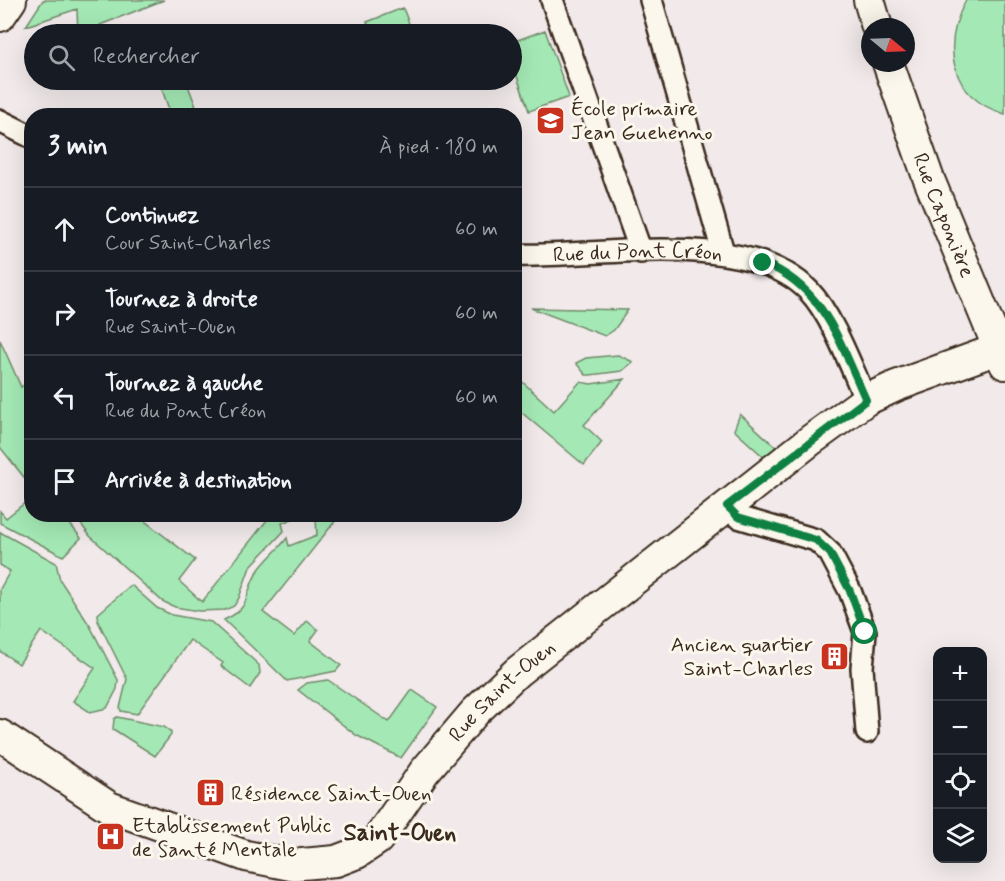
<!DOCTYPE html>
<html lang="fr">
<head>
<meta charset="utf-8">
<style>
  :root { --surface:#171b24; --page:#242831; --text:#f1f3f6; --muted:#9ea1a6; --line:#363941 }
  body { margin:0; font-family:Mynerve,sans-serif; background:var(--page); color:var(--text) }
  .controls { position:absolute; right:18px; bottom:18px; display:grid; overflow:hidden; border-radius:12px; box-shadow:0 6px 24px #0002 }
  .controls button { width:54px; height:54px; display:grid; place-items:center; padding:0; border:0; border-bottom:2px solid var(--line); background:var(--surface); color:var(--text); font:30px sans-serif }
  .compass { position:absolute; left:861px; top:18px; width:54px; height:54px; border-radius:50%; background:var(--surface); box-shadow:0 6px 24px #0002; rotate:109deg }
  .stop { position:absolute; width:18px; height:18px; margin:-14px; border:4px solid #0b8043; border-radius:50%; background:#fff }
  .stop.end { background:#0b8043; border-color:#fff; box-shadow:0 2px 6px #0008 }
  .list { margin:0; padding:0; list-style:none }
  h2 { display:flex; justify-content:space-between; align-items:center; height:78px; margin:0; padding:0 24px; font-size:26px }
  h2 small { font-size:20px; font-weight:400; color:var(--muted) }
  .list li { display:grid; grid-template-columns:39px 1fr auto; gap:18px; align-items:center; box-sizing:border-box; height:84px; padding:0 24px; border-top:2px solid var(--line) }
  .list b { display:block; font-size:22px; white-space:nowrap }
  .list p { margin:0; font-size:20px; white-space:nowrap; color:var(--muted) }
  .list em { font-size:20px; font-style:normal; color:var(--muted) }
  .icon { flex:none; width:33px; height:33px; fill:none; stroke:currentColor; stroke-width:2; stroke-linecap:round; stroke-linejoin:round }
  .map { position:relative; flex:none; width:1005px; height:881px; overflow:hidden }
  .search { position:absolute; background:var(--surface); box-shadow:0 6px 24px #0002; left:24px; top:24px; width:498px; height:66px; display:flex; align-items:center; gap:15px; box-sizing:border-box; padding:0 21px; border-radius:33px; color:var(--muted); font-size:22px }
  .panel { position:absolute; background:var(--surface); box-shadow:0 6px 24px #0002; left:24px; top:108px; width:498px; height:414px; border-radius:24px }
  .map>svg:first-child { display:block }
  .green { fill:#a4e9b5; stroke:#708a6a; stroke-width:1.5 }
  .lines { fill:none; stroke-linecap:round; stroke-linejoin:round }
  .street-casing { stroke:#3b2a1e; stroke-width:26 }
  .secondary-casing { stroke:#3b2a1e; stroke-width:34 }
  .street { stroke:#fbf7ec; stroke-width:21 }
  .secondary { stroke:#fbf7ec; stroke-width:30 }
  .route { stroke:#0b8043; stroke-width:8 }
  .labels { text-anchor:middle; stroke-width:6; stroke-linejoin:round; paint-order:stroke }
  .poi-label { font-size:21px; fill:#3b2a1e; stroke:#fbf7ec; text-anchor:start }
  .street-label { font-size:21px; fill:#3b2a1e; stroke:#fbf7ec }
  .quarter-label { font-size:24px; font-weight:bold; fill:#3b2a1e; stroke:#fbf7ec }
</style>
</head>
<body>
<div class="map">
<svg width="1005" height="881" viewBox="0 0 1005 881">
  <rect width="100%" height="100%" fill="#f1e9ea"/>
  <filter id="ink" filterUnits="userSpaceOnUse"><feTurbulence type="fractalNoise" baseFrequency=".0167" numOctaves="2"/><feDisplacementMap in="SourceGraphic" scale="12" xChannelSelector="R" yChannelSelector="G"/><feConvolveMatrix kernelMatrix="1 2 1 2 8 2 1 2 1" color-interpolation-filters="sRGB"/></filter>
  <g filter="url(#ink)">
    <path class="green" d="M43,0H164L100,25L104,34H78L77,9L26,26Z
      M966,0H1005V114C950,98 941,47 966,0Z
      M403,8L413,34H372L367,22Z
      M545,30L569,97L529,111L512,62V42Z
      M119,80H186L199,115H171L159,81Z
      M531,308L628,310L614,330L605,336Z
      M0,340L21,387L31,381V486L0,447Z
      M618,355L633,362L622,371L590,375H586L576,363L586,358Z
      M515,375L554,411L580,382L591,384L625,379L584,425L602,442L584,465L515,407Z
      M740,414L779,450L766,459L734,430Z
      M31,498L32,514L63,515L81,538L63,556L0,523V511L6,518Z
      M74,515H137L195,560L179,581L202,602L271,515H302L282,523L284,531L250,567L239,598L234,606L225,610L199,611L175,607L162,601L90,536Z
      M322,515H340L263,612L294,636L307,621L318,630L310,641L341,665L336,671L287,681L224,620C253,607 243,594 258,571C266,559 278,550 287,538L289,546L317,535L316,519Z
      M0,532L56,563L60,580L90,626L118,680L117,689L107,708L90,712L73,701L95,668L41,631L19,664L0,651V589L10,571L0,565Z
      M131,585L157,608L172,615L211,622L259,665L260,673L250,688L221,666L223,663L190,640L137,714L121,711L120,708L127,679L98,621V614Z
      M328,680L389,722L412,690L437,707L401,758L356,735L298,690L307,683Z
      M117,717L164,727L171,732V735L155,756L113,729L114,719Z"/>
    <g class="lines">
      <defs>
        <g id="street">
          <path d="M552,0L641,252"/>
          <path d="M651,0L723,252"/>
          <path d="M0,121L32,137"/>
          <path id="s1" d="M514,255C597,258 747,227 809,291C832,315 852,369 866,400"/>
          <path d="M727,506L738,517L816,540L830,553L850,591L865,632L862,668L867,732"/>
        </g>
        <g id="secondary">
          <path d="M869,0L877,27"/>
          <path d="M0,16L11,0"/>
          <path id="s2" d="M888,63L928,177L1005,364"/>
          <path id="s3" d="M0,735L109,807L246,856L291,865L336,861L357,853L378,839L424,772L475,712L517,672L811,440L866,400L896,386L998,349"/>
        </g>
      </defs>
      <use href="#street" class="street-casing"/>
      <use href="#secondary" class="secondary-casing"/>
      <use href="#street" class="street"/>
      <use href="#secondary" class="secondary"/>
    </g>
  </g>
  <g class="lines" filter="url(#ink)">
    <path class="route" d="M763,263C824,286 841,345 866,400L727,506L738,517L816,540L830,553L850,591L865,632"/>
  </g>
  <defs>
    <symbol id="school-square" viewBox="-11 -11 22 22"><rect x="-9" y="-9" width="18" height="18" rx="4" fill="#c8321e" stroke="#fbf7ec"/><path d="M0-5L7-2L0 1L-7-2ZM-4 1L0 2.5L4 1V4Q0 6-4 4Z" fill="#fff"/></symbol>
    <symbol id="building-square" viewBox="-11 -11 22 22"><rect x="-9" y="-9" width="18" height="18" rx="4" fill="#c8321e" stroke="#fbf7ec"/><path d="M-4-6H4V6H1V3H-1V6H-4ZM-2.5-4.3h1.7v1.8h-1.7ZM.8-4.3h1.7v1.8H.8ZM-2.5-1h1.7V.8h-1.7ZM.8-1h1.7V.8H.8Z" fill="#fff"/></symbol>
    <symbol id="hospital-square" viewBox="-11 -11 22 22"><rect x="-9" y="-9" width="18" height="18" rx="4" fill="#c8321e" stroke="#fbf7ec"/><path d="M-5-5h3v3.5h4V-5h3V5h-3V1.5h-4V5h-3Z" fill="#fff"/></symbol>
  </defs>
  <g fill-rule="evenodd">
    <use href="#school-square" x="534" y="104" width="33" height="33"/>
    <use href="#building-square" x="818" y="640" width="33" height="33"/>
    <use href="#building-square" x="194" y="776" width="33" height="33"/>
    <use href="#hospital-square" x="94" y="820" width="33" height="33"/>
  </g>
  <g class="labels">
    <g class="poi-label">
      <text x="571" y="115">École primaire<tspan x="571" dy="24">Jean Guehenno</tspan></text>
      <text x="813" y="651" text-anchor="end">Ancien quartier<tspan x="813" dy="24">Saint-Charles</tspan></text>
      <text x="231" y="800">Résidence Saint-Ouen</text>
      <text x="132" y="832">Etablissement Public<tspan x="132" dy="24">de Santé Mentale</tspan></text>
    </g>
    <g class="street-label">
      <text dy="7" stroke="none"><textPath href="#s2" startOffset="162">Rue Caponière</textPath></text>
      <text dy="7" stroke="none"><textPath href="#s1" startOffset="124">Rue du Pont Créon</textPath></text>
      <text dy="7" stroke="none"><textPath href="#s3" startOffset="609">Rue Saint-Ouen</textPath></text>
    </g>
    <g class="quarter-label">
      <text x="400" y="840">Saint-Ouen</text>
    </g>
  </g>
</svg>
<div class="controls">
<button>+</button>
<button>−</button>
<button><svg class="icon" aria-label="locate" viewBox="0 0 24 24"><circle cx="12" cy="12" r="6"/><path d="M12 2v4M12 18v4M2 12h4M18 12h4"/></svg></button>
<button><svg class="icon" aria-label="layers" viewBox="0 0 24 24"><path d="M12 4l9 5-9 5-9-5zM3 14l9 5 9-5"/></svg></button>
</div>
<svg class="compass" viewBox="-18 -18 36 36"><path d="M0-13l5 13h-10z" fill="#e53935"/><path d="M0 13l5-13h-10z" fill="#9ea1a6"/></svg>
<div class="stop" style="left:865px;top:632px"></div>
<div class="stop end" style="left:763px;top:263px"></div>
<div class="search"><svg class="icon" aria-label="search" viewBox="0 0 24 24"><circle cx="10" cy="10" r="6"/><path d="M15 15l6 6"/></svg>Rechercher</div>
<section class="panel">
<h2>3 min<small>À pied · 180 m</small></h2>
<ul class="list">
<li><svg class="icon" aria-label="ahead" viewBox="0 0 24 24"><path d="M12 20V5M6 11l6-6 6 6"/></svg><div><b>Continuez</b><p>Cour Saint-Charles</p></div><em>60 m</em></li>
<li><svg class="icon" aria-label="right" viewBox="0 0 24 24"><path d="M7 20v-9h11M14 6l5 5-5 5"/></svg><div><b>Tournez à droite</b><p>Rue Saint-Ouen</p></div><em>60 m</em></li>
<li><svg class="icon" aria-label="left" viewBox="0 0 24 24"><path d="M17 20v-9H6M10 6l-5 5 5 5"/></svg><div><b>Tournez à gauche</b><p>Rue du Pont Créon</p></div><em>60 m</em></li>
<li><svg class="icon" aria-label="arrive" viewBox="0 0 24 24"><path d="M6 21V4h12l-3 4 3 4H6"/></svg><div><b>Arrivée à destination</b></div></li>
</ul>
</section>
</div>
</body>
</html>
